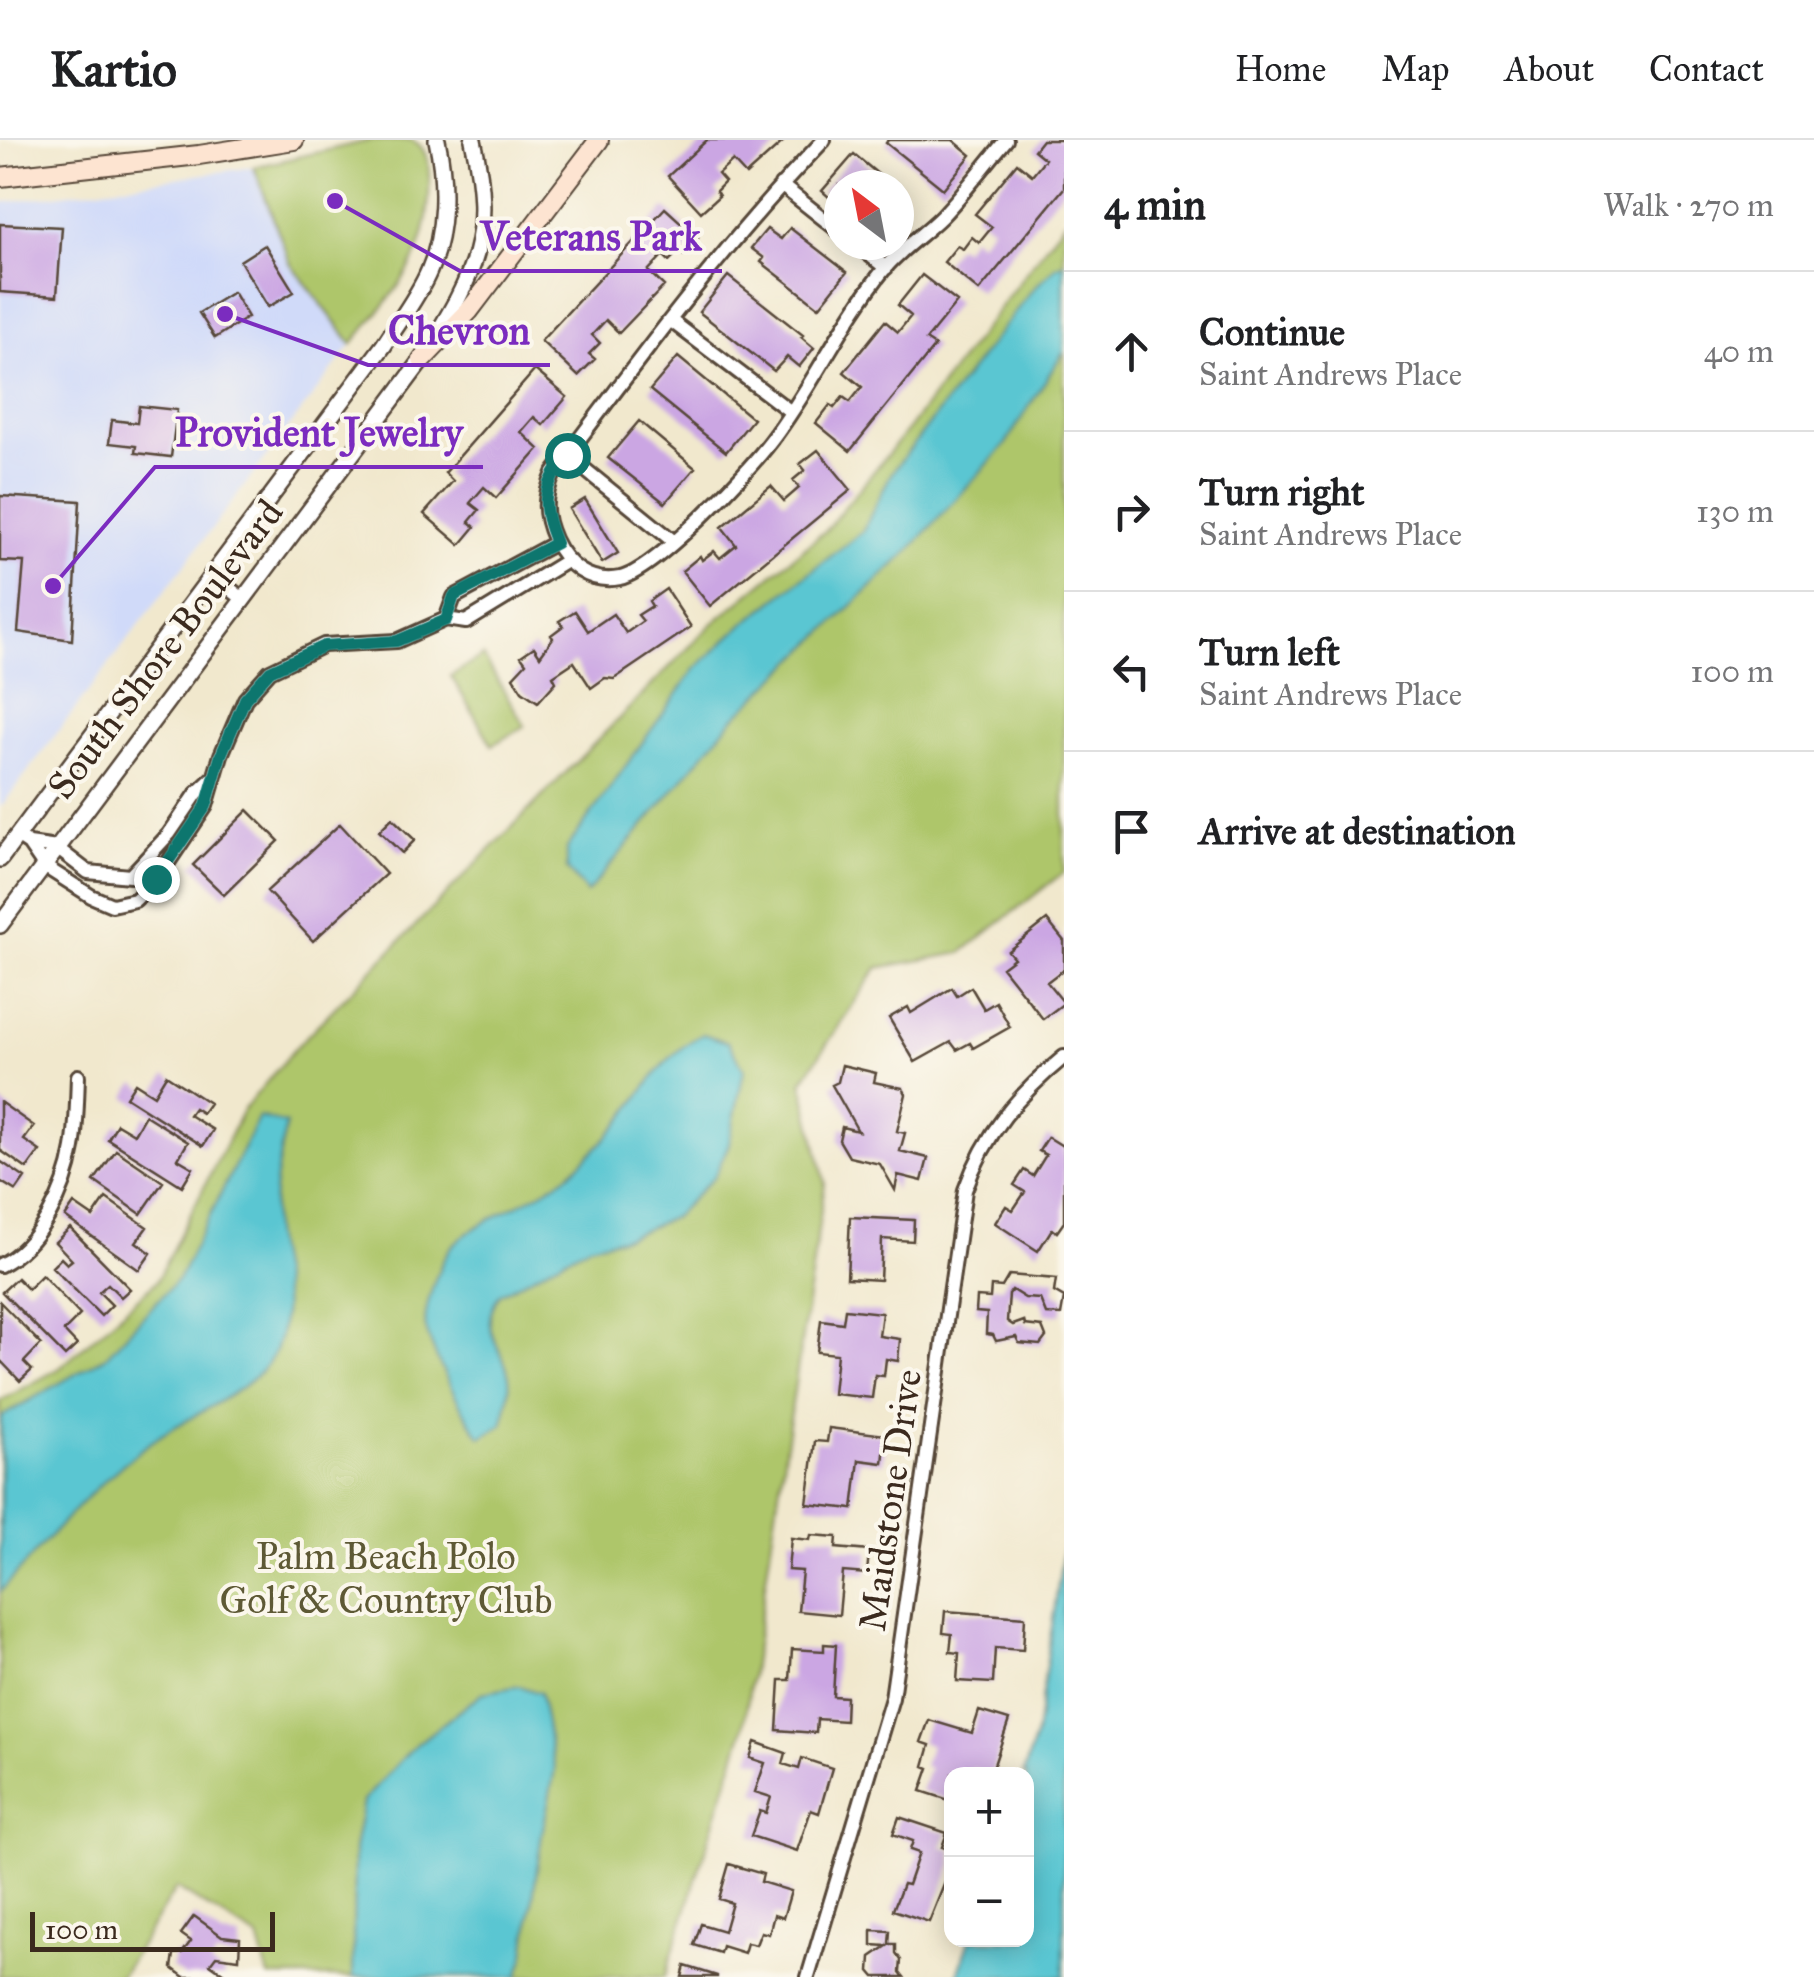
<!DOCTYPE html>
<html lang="en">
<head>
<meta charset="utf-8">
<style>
  :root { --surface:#fff; --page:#f2f2f2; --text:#202124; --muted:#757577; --line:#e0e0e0 }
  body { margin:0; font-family:"IM FELL Great Primer",serif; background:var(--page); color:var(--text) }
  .controls { position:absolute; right:30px; bottom:30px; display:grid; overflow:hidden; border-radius:20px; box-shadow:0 5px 25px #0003 }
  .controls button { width:90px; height:90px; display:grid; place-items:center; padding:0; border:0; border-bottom:2px solid var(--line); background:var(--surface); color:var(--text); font:50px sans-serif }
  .compass { position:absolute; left:824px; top:30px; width:90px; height:90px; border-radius:50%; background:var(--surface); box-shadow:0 5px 25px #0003; rotate:328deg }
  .scale { position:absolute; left:30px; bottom:25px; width:245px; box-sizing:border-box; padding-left:10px; border:5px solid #3b2a1e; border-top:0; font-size:28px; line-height:35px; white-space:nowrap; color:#3b2a1e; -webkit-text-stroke:8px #fbf7ec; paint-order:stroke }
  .stop { position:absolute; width:30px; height:30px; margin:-22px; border:8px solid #0f766e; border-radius:50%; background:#fff }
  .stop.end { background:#0f766e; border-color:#fff; box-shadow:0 2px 10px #0008 }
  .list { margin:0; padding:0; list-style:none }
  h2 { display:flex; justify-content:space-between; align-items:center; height:130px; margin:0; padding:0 40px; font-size:42px }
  h2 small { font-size:32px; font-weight:400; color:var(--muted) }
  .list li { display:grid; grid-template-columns:65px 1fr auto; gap:30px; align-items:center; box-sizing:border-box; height:160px; padding:0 40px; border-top:2px solid var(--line) }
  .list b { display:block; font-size:38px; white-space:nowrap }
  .list p { margin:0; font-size:32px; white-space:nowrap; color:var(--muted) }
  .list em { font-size:32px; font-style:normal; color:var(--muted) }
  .icon { flex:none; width:55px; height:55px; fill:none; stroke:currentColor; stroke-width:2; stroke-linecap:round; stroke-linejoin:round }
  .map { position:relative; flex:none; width:1064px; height:1837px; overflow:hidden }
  header { display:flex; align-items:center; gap:60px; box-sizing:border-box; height:140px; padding:0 50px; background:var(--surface); border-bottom:2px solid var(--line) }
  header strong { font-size:48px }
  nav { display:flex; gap:55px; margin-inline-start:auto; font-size:35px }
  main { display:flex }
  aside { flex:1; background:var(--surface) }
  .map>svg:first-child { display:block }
  .built { fill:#d0daf9 }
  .green { fill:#aec66b; stroke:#747844; stroke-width:2.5 }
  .water { fill:#5ac6d2; stroke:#4a7878; stroke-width:2.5 }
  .building { fill:#cba6e3 }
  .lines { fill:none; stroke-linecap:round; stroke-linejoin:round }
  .minor-casing { stroke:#564638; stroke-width:18 }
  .tertiary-casing { stroke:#564638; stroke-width:20 }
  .secondary-casing { stroke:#564638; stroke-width:22 }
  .minor { stroke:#fff; stroke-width:12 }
  .tertiary { stroke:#fff; stroke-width:15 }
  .secondary { stroke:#fde4d1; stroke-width:18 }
  .route { stroke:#0f766e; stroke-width:12 }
  .labels { text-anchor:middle; stroke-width:8; stroke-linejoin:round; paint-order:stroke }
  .street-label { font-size:38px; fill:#3b2a1e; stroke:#fbf7ec }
  .park-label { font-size:38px; fill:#5e5935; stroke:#fbf7ec }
  .leader { fill:none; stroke:#7b2cbf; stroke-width:4 }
  .callout-dot { fill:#7b2cbf; stroke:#fbf7ec; stroke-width:4 }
  .callout-label { font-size:40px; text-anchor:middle; font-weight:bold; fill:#7b2cbf; stroke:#fbf7ec; stroke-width:8; stroke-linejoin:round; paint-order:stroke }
</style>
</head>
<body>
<header>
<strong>Kartio</strong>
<nav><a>Home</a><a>Map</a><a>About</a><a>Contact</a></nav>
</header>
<main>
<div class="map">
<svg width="1064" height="1837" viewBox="0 0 1064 1837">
  <rect width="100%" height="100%" fill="#fbf7ec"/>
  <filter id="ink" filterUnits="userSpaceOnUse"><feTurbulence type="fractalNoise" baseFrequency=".01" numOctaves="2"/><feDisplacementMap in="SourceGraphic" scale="20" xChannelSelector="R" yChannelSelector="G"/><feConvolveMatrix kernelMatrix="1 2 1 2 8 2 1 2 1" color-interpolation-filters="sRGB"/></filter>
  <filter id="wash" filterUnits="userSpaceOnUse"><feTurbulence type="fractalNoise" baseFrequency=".0048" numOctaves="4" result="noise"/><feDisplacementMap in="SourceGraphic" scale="40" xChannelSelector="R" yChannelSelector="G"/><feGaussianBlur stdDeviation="2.25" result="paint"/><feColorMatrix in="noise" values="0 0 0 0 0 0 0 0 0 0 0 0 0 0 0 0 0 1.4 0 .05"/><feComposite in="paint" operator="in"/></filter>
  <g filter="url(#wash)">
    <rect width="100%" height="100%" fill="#f1e8cd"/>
    <path class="built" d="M254,27L290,123L352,204L0,668V63Z"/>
    <path class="green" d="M372,0C384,0 400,0 411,0C424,4 429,21 429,32C433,114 401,145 352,204L290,123L254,27Z
      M1064,82V732L961,813L877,828L802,942L825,1043L743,1592L665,1837H269L258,1798L176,1748L120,1837H0V1261L60,1228L156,1142L243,970L297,906L711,485L825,391L910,287Z
      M483,516L525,586L492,605L451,536Z"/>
    <path class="water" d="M1064,123V211L1005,305L907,413L733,579L587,753L567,729V708L695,529L741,486L862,392L891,334L1031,151L1055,127Z
      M703,894L728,902L744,930L729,1004L714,1037L674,1077L627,1097L589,1105L500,1154C475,1190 503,1203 509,1237C511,1253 506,1270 502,1285L481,1297C466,1280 431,1211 426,1188C422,1171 441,1115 455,1103C491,1072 545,1058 578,1026C589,1015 600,1005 611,993C642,958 659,916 703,894Z
      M259,977L286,984C279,1019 271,1053 273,1089C277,1136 293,1160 276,1208C264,1246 188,1276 157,1298C96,1340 50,1397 0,1452L1,1277L105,1217L179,1138Z
      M1064,1405V1837H957L970,1800H1026V1634H1023L1036,1594Z
      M519,1546L540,1553L555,1629L542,1694L525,1814L518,1837H353L354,1709L363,1661L413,1607L482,1553Z"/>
    <g id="blocks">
      <path class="building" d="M707,0H785L746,35L733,21L718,34L725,42L716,51L719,56L701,72L668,36Z
        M888,0H953L971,15L943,49L886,3Z
        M1042,0H1064V48L979,151L944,122L957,106L963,109L972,97L979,103L992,87L975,74L1017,23L1032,35L1045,19L1034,10Z
        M854,14L891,45H839V66L822,51Z
        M665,68L698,98L683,115L679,111L669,121L663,115L648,131L664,146L619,193L606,180L592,195L600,203L589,214L595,219L578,236L541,201Z
        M0,84L62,87L57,156L0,152Z
        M790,88L847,132L819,167L761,122L764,118L751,108L767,89L781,99Z
        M265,105L294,152L268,167L240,121Z
        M922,135L957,162L926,200L935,206L850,311L816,283L830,265L834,268L843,257L850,262L862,247L844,232L885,181L898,192L911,176L898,165Z
        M728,136L803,195L801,197L814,208L799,227L787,217L774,231L699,172Z
        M233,152L248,177L215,198L199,173Z
        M678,217L753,279L726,312L650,250Z
        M535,230L567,257L543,285L534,277L521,292L539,309L496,358L484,347L470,363L479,370L469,382L475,387L460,405L424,374L453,341L445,333Z
        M139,266L177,270L171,317L135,313L136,306L109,303L112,280L137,283Z
        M639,281L695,328L665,363L608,318Z
        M818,310L851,350L710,466L682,431L700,416L702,420L714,411L720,418L736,405L722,387L771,346L784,361L799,348L793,340L805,330L800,324Z
        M0,356L80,361L72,500L18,492L24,422L0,421Z
        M585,359L618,413L602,423L569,369Z
        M666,449L691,487L614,539L605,538L591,548L574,522L553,536L556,542L538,562L522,551L513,537L526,523L521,516L534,507L540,516L553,498L551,495L563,486L559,481L575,471L588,491L613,474L626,493L643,481L638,475L652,466L649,461Z
        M248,670L279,701L224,755L193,725Z
        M392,678L415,700L402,713L379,691Z
        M340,684L386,734L313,801L267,751Z
        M1047,780L1064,801V829L1047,842L1064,863L1043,879L1002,827L1014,818L1008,811Z
        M971,847L984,869L996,862L1010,887L973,908L970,903L957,910L951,902L915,922L889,878L908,867L911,873L952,848L957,856Z
        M842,925L876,933L874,942L903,948L906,954L897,991L905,993L900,1011L928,1018L922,1041L898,1035L895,1050L880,1024L849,1017L839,1000L842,987L858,991L832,945L838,942Z
        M166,935L209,963L202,973L194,968L189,975L213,990L203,1006L126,957L135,943L154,955Z
        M0,962L34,986L24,1000L40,1011L27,1029L0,1010Z
        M145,975L188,1002L178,1019L193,1028L182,1046L108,999L117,984L134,994Z
        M1048,997L1064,1007V1082L1057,1092L1052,1089L1038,1111L995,1083L1006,1066L1013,1070L1025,1052L1014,1045L1024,1030L1033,1036L1046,1015L1039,1011Z
        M116,1010L163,1042L141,1074L94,1041Z
        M0,1021L25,1038L16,1051L0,1041Z
        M106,1058L147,1087L136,1102L151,1113L139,1130L65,1077L74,1064L93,1077Z
        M850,1077L914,1080L913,1101L882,1099L880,1140L847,1138Z
        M70,1088L130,1149L121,1157L108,1144L99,1152L112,1165L101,1176L52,1127L61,1118L67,1124L72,1120L55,1102Z
        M42,1135L80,1175L64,1191L77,1205L65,1216L2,1152L17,1138L28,1149Z
        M1009,1135L1056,1139L1054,1152L1064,1158L1061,1175L1046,1174L1040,1159L1025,1158L1012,1150L1009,1154L1007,1181L1013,1185L1024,1181L1025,1185L1042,1187L1046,1197L1040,1205L1019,1203L1016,1197L996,1201L993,1195L986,1194L987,1173L976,1172L977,1157L990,1158L991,1146L1002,1147Z
        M0,1162L41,1204L24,1222L32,1230L20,1241L0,1220Z
        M845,1169L882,1173L879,1196L900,1199L898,1221L886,1219L884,1236L875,1235L872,1258L833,1254L837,1214L817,1212L821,1180L843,1183Z
        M829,1288L886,1295L883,1323L859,1320L853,1369L807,1364L815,1301L827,1302Z
        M811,1395L837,1397L836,1408L869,1411L867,1434L843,1432L839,1475L798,1471L802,1431L788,1430L791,1398L810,1400Z
        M945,1471L1025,1477L1023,1510L995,1508L993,1543L957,1541L959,1513L950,1512L952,1494L943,1493Z
        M824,1504L836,1505L833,1556L846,1557L845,1581L817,1579L816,1593L777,1590L780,1540H790L792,1509L824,1511Z
        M979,1571L1009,1580L991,1634L972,1628L970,1634H952V1661L921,1651L929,1628L924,1626L930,1605L921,1602L929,1580L972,1593Z
        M755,1602L786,1613L783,1624L799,1629L802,1618L832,1628L819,1673L811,1670L797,1711L751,1696L760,1671L766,1673L771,1657L755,1652L765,1623L750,1618Z
        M899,1677L947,1693L942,1707L952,1710V1725L929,1782L893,1770L903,1744L908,1745L919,1713L910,1710L913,1701L893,1694Z
        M729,1724L763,1734L761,1742L791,1751L783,1778L774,1775L769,1794L761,1792L756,1805L747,1803L744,1813L722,1806L720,1813L694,1805L701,1784L724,1791L732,1763L719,1759Z
        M194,1776L222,1796L240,1798L239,1819L216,1816L210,1824L224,1834V1837H184L172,1828L174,1814L182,1813L191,1801L181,1794Z
        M872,1790L890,1791L889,1804H896V1813L901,1820L900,1832L904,1837H875L870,1831L871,1817L887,1806L872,1805Z
        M685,1826L717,1836V1837H682Z"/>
    </g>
  </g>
  <g filter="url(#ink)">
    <use href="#blocks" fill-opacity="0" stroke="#564638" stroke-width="2.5"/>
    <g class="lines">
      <defs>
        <path id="minor" d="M824,0C725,103 639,219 554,333C543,358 543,374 554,399C566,425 589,444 620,438C656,430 748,332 772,300C813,246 842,181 885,128C902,108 924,94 942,76C965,52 985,25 1006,0
          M781,45L839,91
          M857,105L886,128
          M670,180L791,272
          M567,315L673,401
          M211,434L243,459
          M446,479L454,457L555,403
          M17,696L29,704L44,726L91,756L112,765L135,760L157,739L206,666L221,615L245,559L270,531L324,505L397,501L446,479L466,482L568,420
          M29,704L57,708L88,732L130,736L169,694L197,653L212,639
          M0,1125C40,1106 66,1050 73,1008C77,985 77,960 78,936
          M808,1837L892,1558L965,1050C985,993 1018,955 1064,917"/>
        <path id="tertiary" d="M0,719L384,205C399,181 418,157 429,131C446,92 446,41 437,0
          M0,785L422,220C473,135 496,102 473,0"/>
        <path id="secondary" d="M0,37L199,15L294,0
          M422,220L469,171L599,0"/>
      </defs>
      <use href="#minor" class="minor-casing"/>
      <use href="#tertiary" class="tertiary-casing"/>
      <use href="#secondary" class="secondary-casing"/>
      <use href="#minor" class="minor"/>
      <use href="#tertiary" class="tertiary"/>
      <use href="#secondary" class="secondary"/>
    </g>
  </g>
  <g class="lines" filter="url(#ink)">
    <path class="route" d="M156,739L206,666L221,615L245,559L270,531L324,506L397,501L446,480L454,456L556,403C540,364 542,349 567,315"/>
  </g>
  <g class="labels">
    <g class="street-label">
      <text transform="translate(165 509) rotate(-53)" y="13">South Shore Boulevard</text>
      <text transform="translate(890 1360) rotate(-82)" y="13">Maidstone Drive</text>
    </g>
    <g class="park-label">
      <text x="386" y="1429">Palm Beach Polo<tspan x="386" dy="44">Golf &amp; Country Club</tspan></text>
    </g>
  </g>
  <path class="leader" d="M335 61L460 131H722M225 174L368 225H550M53 446L155 327H483"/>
  <g class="callout-dot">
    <circle cx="335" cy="61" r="10"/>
    <circle cx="225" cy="174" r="10"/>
    <circle cx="53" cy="446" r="10"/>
  </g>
  <g class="callout-label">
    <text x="591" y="110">Veterans Park</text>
    <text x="459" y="204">Chevron</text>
    <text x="319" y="306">Provident Jewelry</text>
  </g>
</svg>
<div class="controls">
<button>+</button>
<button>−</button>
</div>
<svg class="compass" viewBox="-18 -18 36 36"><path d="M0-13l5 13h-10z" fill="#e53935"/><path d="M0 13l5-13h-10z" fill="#757577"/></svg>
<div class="scale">100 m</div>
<div class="stop" style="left:567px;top:315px"></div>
<div class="stop end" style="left:156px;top:739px"></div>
</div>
<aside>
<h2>4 min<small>Walk · 270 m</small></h2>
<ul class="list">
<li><svg class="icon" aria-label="ahead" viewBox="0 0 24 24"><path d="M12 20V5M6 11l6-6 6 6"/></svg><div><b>Continue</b><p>Saint Andrews Place</p></div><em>40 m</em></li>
<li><svg class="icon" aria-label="right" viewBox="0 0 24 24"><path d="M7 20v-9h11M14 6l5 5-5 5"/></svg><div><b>Turn right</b><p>Saint Andrews Place</p></div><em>130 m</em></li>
<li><svg class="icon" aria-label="left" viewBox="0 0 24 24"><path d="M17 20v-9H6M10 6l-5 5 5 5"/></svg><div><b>Turn left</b><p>Saint Andrews Place</p></div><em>100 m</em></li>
<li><svg class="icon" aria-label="arrive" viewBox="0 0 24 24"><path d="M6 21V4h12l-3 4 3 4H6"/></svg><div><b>Arrive at destination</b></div></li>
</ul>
</aside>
</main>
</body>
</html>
